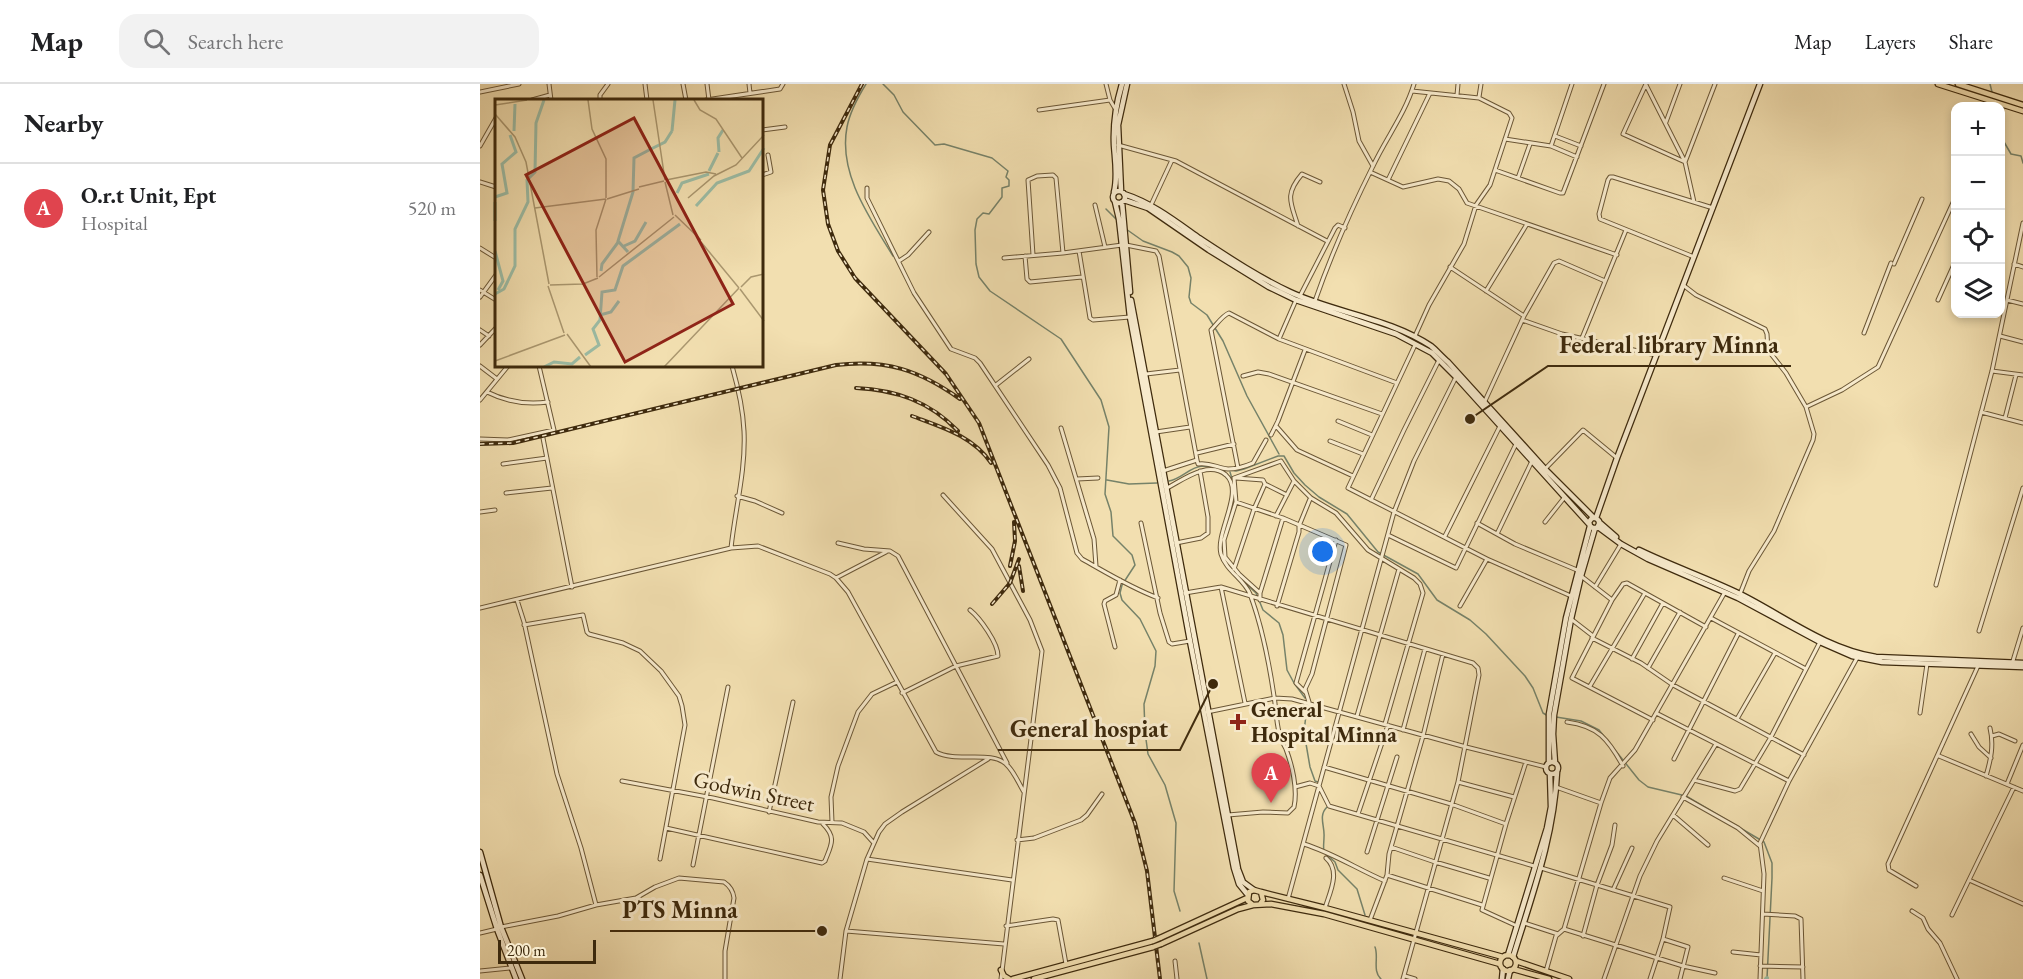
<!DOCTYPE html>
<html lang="en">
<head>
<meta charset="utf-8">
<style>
  :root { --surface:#fff; --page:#f2f2f2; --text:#202124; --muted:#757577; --line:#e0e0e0; --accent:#2563eb }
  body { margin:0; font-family:"EB Garamond",serif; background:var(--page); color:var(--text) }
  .controls { position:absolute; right:18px; top:18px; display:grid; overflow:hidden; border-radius:12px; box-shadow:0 3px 9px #0003 }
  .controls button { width:54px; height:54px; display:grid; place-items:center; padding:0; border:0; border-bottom:2px solid var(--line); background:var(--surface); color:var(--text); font:30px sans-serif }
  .scale { position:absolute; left:18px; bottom:15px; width:98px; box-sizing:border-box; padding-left:6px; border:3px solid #3e2a0d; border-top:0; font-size:16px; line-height:21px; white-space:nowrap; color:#3e2a0d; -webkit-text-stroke:4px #f7eacc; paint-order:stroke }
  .you { position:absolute; left:843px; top:468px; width:21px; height:21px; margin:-15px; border:4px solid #fff; border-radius:50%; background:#1a73e8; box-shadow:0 0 0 9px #1a73e833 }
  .badge { display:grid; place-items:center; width:39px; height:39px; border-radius:50%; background:var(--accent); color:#fff; font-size:20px; font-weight:700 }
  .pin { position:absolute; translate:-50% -50px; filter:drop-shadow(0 2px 3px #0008) }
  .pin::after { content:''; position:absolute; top:32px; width:21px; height:18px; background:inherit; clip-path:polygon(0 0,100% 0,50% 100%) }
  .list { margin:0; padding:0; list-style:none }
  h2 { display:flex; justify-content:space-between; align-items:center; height:78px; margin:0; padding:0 24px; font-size:26px }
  h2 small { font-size:20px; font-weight:400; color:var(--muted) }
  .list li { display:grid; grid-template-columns:39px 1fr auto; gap:18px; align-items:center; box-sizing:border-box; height:90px; padding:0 24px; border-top:2px solid var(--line) }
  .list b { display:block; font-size:22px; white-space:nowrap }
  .list p { margin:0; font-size:20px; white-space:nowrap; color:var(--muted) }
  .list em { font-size:20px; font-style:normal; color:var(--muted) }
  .icon { flex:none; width:33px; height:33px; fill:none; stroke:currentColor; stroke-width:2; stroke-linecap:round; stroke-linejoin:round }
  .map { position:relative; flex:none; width:1543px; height:895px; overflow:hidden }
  header { display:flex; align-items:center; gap:36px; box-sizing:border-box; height:84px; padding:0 30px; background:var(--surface); border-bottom:2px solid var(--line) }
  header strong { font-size:28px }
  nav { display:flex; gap:33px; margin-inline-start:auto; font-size:21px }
  .search { width:420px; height:54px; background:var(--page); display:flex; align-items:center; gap:15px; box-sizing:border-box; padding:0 21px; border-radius:18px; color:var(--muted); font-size:22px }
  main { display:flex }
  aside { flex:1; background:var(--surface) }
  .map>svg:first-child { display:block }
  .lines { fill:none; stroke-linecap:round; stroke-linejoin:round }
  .stream { stroke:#768269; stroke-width:1.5 }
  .canal { stroke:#9cbda6; stroke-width:4 }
  .street-casing { stroke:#6b5736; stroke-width:5 }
  .secondary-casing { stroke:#3e2a0d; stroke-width:7 }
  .primary-casing { stroke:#3e2a0d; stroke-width:7 }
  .street { stroke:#f7eacc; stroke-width:3 }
  .secondary { stroke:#f7eacc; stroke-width:4.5 }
  .primary { stroke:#f2dfb0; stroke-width:4.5 }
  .rail-casing { stroke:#3e2a0d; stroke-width:4 }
  .rail { stroke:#f7eacc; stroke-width:1.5; stroke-dasharray:4.5; stroke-linecap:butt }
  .primary-bridge-casing { stroke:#3e2a0d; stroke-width:7; stroke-linecap:butt }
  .primary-bridge { stroke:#f2dfb0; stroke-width:4.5 }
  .poi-dot { fill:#8f2418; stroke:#f7eacc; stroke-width:2 }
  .labels { text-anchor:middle; stroke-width:6; stroke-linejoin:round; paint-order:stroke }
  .poi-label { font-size:22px; font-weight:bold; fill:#3e2a0d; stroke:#f7eacc; text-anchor:start }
  .street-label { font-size:22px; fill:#3e2a0d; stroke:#f7eacc }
  .inset-river { fill:none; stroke:#9cbda6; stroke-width:3 }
  .inset-road { fill:none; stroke:#aa976f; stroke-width:1.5 }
  .view { fill:#8f2418; fill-opacity:0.15; stroke:#8f2418; stroke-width:3 }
  .inset-edge { fill:none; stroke:#3e2a0d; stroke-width:3 }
  .leader { fill:none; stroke:#3e2a0d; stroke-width:2 }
  .callout-dot { fill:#3e2a0d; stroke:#f7eacc; stroke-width:2 }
  .callout-label { font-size:24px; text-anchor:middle; font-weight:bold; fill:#3e2a0d; stroke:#f7eacc; stroke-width:6; stroke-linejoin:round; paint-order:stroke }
</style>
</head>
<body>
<header>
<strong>Map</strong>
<div class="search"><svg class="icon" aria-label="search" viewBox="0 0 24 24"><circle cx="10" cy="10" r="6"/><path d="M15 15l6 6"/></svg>Search here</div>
<nav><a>Map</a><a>Layers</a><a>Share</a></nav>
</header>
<main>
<aside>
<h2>Nearby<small></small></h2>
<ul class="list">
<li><span class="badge" style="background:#e0444e">A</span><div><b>O.r.t Unit, Ept</b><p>Hospital</p></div><em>520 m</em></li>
</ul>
</aside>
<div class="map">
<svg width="1543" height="895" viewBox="0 0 1543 895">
  <rect width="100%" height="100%" fill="#f2dfb0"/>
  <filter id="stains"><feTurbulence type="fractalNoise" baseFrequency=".00333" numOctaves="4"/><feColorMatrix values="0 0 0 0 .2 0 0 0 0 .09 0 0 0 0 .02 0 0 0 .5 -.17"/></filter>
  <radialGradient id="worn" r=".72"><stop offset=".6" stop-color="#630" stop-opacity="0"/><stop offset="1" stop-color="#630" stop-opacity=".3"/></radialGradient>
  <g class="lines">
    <path class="stream" d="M386,0C378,13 370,27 367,43C358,90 390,134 413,172
      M403,0L414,11L423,28L455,61L464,60L512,74L528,87L526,93L529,96V102L522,104V113L509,130L503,129L497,135L495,146L496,180L499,193L510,207L581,255L621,316L629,343L625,410L631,428L633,452L652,471L655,481L642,501L640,509L642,516L660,535L676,567L675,582L664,620L665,648L668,670L685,701L696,739L694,807L700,827
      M1510,0L1512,8
      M1512,13L1513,22
      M1520,51L1531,70L1541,72L1543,79
      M626,125L638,137
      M646,145L663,157L692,168L699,172L708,183L711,194L709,213L711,219L727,231L743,257L767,312L799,370
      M748,386L756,387L764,385L798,372H804L814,389L825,401L839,413L867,430L898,468L938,490L957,516L990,536L1006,550L1045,592L1053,604L1063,629L1068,632
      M750,388L753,398
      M627,396L649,400L677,399
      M689,397C701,395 710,383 722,382C727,382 733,383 737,384
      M753,422L754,412
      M743,453L748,438
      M742,458L743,471
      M745,475L755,488
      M764,498L776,509L783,526L799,539L803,551L807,586L814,599L825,614
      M827,622L824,648L830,683L835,697L838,698
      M1076,633L1101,637L1119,646L1159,696L1168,703L1206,712L1284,758L1292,779V794L1287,894
      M847,723C838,732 845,742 844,753C844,758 843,763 844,768L855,778L858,786L877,805L885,831
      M719,859L727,895
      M895,863C899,873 892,887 901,895"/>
    <path class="canal" d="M1286,895L1287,894"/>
    <defs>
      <path id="street" d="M69,0L71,16
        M165,0L167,16
        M203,0L206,16
        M227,0L229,16
        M269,0L270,9
        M626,0L630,16L636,26
        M864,0L873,28L879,57L893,82
        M1166,0L1143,50L1205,78L1235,0
        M1166,1L1205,78L1214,118
        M932,7L999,14L1029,29L1032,34L1010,101L996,121L984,160L949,221L935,252
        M0,8L39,0
        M977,11L978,0
        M999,13L1001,0
        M52,16L70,11
        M120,16V11L128,0
        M226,16L300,5L303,0
        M559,26L630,16
        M1186,38L1200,0
        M282,46L305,43
        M1075,52L1101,62
        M1025,55L1071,62L1092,0
        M638,61L696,77L847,157
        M0,62L16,34
        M1071,62L1097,73
        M1015,86L1080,109H1083L1124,0
        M890,88L923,103L958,95L969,97L979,105L987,119L1137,171
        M282,91L291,88L288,71
        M1038,94L1050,60
        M908,96L950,9
        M0,98L16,103
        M387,104V114L434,209L471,265L495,274L500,279L568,381L580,404L597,469L602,475C627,489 651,504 678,514
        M615,121L625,163
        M671,121L692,76
        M818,142C811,119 804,111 822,90L840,98
        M646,161L676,167L679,172L717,376
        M0,164L16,174
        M599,167L610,234L613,236L650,233
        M553,171L548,96L557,92L573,91L576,94L583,169
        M545,172L547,195L550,198L602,193
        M1214,173L1120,135L1119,130L1128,96L1130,93H1133L1233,124
        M524,174L583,169L642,161
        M419,177L428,171L449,148
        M1414,180L1442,115
        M1534,180L1543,183
        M970,183L1044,232
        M1203,201L1216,211L1285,245L1287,250L1288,266L1306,289L1326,323L1334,350L1333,356L1294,447L1269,487L1260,510
        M0,206L16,216
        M1006,207L1047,140
        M820,212L855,144L858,141L865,144
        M0,213L16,191
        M1458,216L1476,176
        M1527,216L1543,220
        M835,217C851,171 871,126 893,82C906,54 925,30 934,0
        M1042,236L1082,250L1176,271
        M0,246L9,252
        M1384,249L1411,179
        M1520,252L1543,258
        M1102,254L1146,146
        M799,255L816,216
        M0,261L16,244
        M935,261L868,404L1007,475L1091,512
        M0,282L17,295
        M1512,287L1543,291
        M666,290L700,286
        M763,292L778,288L789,290L902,330
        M516,301L549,275
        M7,308C27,318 46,321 68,318
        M0,316L28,282
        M1004,319L1044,232L1074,179L1079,177L1125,197
        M1326,323L1362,306L1398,283L1476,112
        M1501,328L1543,339
        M1525,334L1536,291
        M858,337L892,351
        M796,342L817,366L873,392
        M581,344L614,455L616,482
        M676,348L710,343
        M62,349L92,503
        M791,351L798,337L825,266
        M0,355L28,356L74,346L59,282
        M850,357L883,370
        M717,369L754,360
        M23,380L67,374
        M758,384L731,246C736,241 743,231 749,229L799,255L917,299
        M1065,385L1103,346L1137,374
        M683,387L717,376L718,380C730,378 737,384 748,385C757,385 766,382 773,379L786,356
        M754,394L801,377L814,397L831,414L856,429L888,466L934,494L940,500L943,509L905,640
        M754,394L756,418L744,456L745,473L759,490L780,509
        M756,394L783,396L785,400L807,411
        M597,395L618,394
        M687,404C703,396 728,376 746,391C765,408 735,448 741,470C746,487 764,495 770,510C782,542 789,578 794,612C796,624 796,636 799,648C800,655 803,659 806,665C812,681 818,705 814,723L808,729L783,728L748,731
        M26,409L72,404
        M463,411L512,465L550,536L562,567L521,895
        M257,412L275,417L302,429
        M891,416L924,346L959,276
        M756,418L803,434L866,461L832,590L825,605L829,618
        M0,428L15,426
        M796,432L814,397
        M1065,438L1084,414
        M661,439L680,529L689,558L692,560L710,557
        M997,439L1035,460L1097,486
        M1017,450L1052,377
        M908,451L976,484L1036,360
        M965,452L1020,342
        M358,459L384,465L410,467L418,472L527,679
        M696,459L721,454L728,449V433L720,387
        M251,464C255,426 266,386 264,347C263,325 258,303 252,282
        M754,485L774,425L785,400
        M1101,492L1132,516
        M356,494L406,468
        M1456,501L1512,287L1543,139
        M741,503L765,619
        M1115,503L1141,460
        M705,509L741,503L993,579L998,584L999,591L978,698L923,895
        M37,516L44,538L77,690L101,764L116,821
        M780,516V509L803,434
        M797,522L819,448V442L830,415
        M980,522L1007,475
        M0,524L251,464L278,462L350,490L356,494L368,508L456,668C476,679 511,666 526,680C534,687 539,700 544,708
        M1231,534L1326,585
        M1091,535L1113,552
        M44,541L103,531L107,548L109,550L143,559L160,567L181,587L199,612L202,622L205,641L180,775
        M1499,547L1543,404
        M1112,554L1161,579L1193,601L1324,671
        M635,563L624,520L625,517L636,511L640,496
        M1152,575L1183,519
        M1532,580L1543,544
        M1168,584L1200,528
        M1110,602L1165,509
        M825,608L816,599L856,456
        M422,609L476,582L518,572C518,559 500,534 490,526
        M727,628L795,614L812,615L986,663L1066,683
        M1176,629L1309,697
        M1440,629L1447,580
        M877,632L919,485
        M1257,635L1295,569
        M1173,636L1092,594L1132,516L1143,500L1147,499L1226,543
        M1087,638C1118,642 1128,655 1143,682
        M923,646L945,565
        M1491,650L1499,663L1511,674
        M1512,652L1519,650L1535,657
        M1459,672L1543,707
        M1194,675L1258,550
        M844,683L971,720L1026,740
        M1506,692C1511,675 1514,661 1510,644
        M1214,696L1255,707L1260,705L1291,653L1340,558
        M142,697L233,714L338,738L362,739L384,748L393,758
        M978,698L1034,713
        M1527,700L1543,661
        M815,703L830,699L839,702L849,722L1054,782
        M1076,703L1121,719
        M1203,713L1258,744L1280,762
        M289,728L313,618
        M878,730L908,641
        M1193,731L1228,761
        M352,738L351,713L358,682L378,628L392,610L417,598
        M186,744L342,779L345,777C351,761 357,754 343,740
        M537,756L554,754L601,736L607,731L622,710
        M824,760C853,769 877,785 905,797
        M911,763L955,778L1009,794
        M887,768L917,673
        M387,775L532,796
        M213,781L248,603
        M1061,784L1190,823L1183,855L1170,895
        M907,791L1002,821
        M1244,794L1283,807
        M1489,796L1543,820
        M1436,802L1409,786L1408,780L1498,582
        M1133,806L1152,764
        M808,815L914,428L934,377L976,293
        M845,824C850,808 861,787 846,774
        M1432,827L1443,834L1448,845L1460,859L1477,895
        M1283,830L1315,832L1321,835L1323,895
        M1472,831L1534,703
        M890,836L907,791L909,770L943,652L963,570
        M1044,839L1078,850
        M526,842L573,835L578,836L586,880
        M1037,842L1002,826L1026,740L1046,678
        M21,843L78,832L116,821L156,814L175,803L199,794L244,798C250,802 253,806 254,814L245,867V895
        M1084,845L1203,882L1235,889
        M366,847L524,860
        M0,849L17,845
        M1103,852L1117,801L1132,761L1135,741
        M1183,855L1208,863L1200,895
        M1253,868L1281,871
        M695,877L697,895
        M1280,882L1323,883
        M0,887L31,884
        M1066,887L1076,852L1084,845L1121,719L1130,694L1155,666L1245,508
        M925,892L935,895
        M360,895L366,847L387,775L399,748L405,740L422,728L508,675
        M1124,895L1160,792L1177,757L1236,660
        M1280,895L1284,790L1280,759L1309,697L1377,574"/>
      <path id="secondary" d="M633 113a6 6 0 1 1 12 0a6 6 0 1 1-12 0Z
        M641,107L638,41L647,0
        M634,108C638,93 635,76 634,61C633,40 636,20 642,0
        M644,110C672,119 695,137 719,154C748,173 778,193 810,208C855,229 909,234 951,262C957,267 962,273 968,278L1065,385L1113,433
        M644,116L668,124L729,166L789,203L816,216L916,250L952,269L977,294L1109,440
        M635,118L639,135L650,233L710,557L754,784L759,800L768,811
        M642,118L650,208
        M651,216L758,785L763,798L774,806
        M1116,434H1112L1109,438L1110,442L1113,444H1117L1119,440V437L1116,434L1137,374L1280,0
        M1120,439L1136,453
        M1118,443L1141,460L1168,475L1258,514L1340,558L1372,572L1402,578L1543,583
        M1159,466C1192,482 1227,494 1260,510C1304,532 1346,565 1396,573L1543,579
        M1066 684a6 6 0 1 1 12 0a6 6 0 1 1-12 0Z
        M1069,679V630L1086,534L1110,442
        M1075,679L1073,650L1074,631L1091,535L1101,492L1115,444
        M0,768L21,843L42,895
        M0,791L17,845L36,895
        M1028,871L1067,744L1071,723L1070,690
        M1033,873C1052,811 1074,753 1077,688
        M1022,895L1023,885
        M1028,895L1030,886"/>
      <path id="primary" d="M1458,0L1543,27
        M1478,0L1543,21
        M781,808L845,824L1023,873
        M780,820L783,816L781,808L774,806L769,808L768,817L773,821L791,820L844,830L1020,880
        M680,854L767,814
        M681,860L758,825L773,821
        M1020 879a8 8 0 1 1 16 0a8 8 0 1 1-16 0Z
        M1036,877L1089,895
        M1033,885L1069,895
        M521,886L524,892L529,895
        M533,895L673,857
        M554,895L673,863"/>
    </defs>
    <use href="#street" class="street-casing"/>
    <use href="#secondary" class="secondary-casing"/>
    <use href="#primary" class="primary-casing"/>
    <use href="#street" class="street"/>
    <use href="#secondary" class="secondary"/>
    <use href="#primary" class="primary"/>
    <defs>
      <path id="rail" d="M382,0L350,61L343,106L348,140L358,167L375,194L466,290L499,339L655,739L667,787L680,895
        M376,304C416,306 449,317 478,347
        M432,332C461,343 493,352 511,379
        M0,360L33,359L356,281C406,275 439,286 480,315
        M530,482L535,457L534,438
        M539,482L543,507
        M512,520L530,499L539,475"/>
    </defs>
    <use href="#rail" class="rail-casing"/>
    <use href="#rail" class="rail"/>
    <defs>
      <path id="primary-bridge" d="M673,857L680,854
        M673,863L681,860"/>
    </defs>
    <use href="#primary-bridge" class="primary-bridge-casing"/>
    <use href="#primary-bridge" class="primary-bridge"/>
  </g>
  <path class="poi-dot" d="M755 629h6v6h6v6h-6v6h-6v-6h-6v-6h6z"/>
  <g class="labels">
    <g class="poi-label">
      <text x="771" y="633">General<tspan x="771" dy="25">Hospital Minna</tspan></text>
    </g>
    <g class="street-label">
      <text transform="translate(274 707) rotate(12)" y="8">Godwin Street</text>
    </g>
  </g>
  <g transform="translate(15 15)">
    <rect width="268" height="268" fill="#f2dfb0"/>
    <path class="inset-river" d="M19,32L20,5M177,32L180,1M156,50L170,43L177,32M224,53L223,39L228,31M214,72L223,54M182,94L187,84L214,75M0,98L12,94L7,65L21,53L15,36M0,103V122M201,107L222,84L254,72L269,49M129,147L140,142L151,123M0,152L8,182L3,191M133,153L123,142L138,93L139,59L156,50M106,172L107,165L124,142M0,195L9,190L20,167V130L33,103L32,81L40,73L41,24L49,1M105,216L116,213L124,202M90,256L104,246L98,230L105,221L107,193L120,191L128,167L185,125M49,268L59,263L77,265L85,258"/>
    <path class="inset-road" d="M93,1L97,30L111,60V99M158,1L170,81M199,1L205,11L221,20L247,59M0,6L32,1M0,15L20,38L31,63L54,185M171,81L211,73L221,75M170,83L178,116M144,88L169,82M193,99L219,77L241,66L269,36M112,100L144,90M40,109L111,100M180,116L206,141M206,143L244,189M102,178L101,131L111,100M104,178L179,118M55,186L88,185L103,179M53,187L69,234M246,188L256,178L269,175M245,190L269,222M72,235L96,268M0,262L70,236M169,268L244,189"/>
    <path class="view" d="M139,19L238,205L130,263L31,76Z"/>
    <rect width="268" height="268" class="inset-edge"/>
  </g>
  <path class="leader" d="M990 335L1068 282H1311M733 600L700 666H518M342 847L269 847H130"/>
  <g class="callout-dot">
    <circle cx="990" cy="335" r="6"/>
    <circle cx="733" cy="600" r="6"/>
    <circle cx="342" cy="847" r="6"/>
  </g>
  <g class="callout-label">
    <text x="1189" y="269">Federal library Minna</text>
    <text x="609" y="653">General hospiat</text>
    <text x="200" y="834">PTS Minna</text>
  </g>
  <rect width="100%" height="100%" filter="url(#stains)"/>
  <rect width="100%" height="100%" fill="url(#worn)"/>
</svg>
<div class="controls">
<button>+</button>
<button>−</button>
<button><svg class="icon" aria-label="locate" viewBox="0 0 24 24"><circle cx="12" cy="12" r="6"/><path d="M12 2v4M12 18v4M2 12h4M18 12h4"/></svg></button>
<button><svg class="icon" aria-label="layers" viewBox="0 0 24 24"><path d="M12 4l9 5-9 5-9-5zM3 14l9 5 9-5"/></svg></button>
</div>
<div class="scale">200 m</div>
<div class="you"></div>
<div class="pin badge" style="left:791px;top:719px;background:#e0444e">A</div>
</div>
</main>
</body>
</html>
